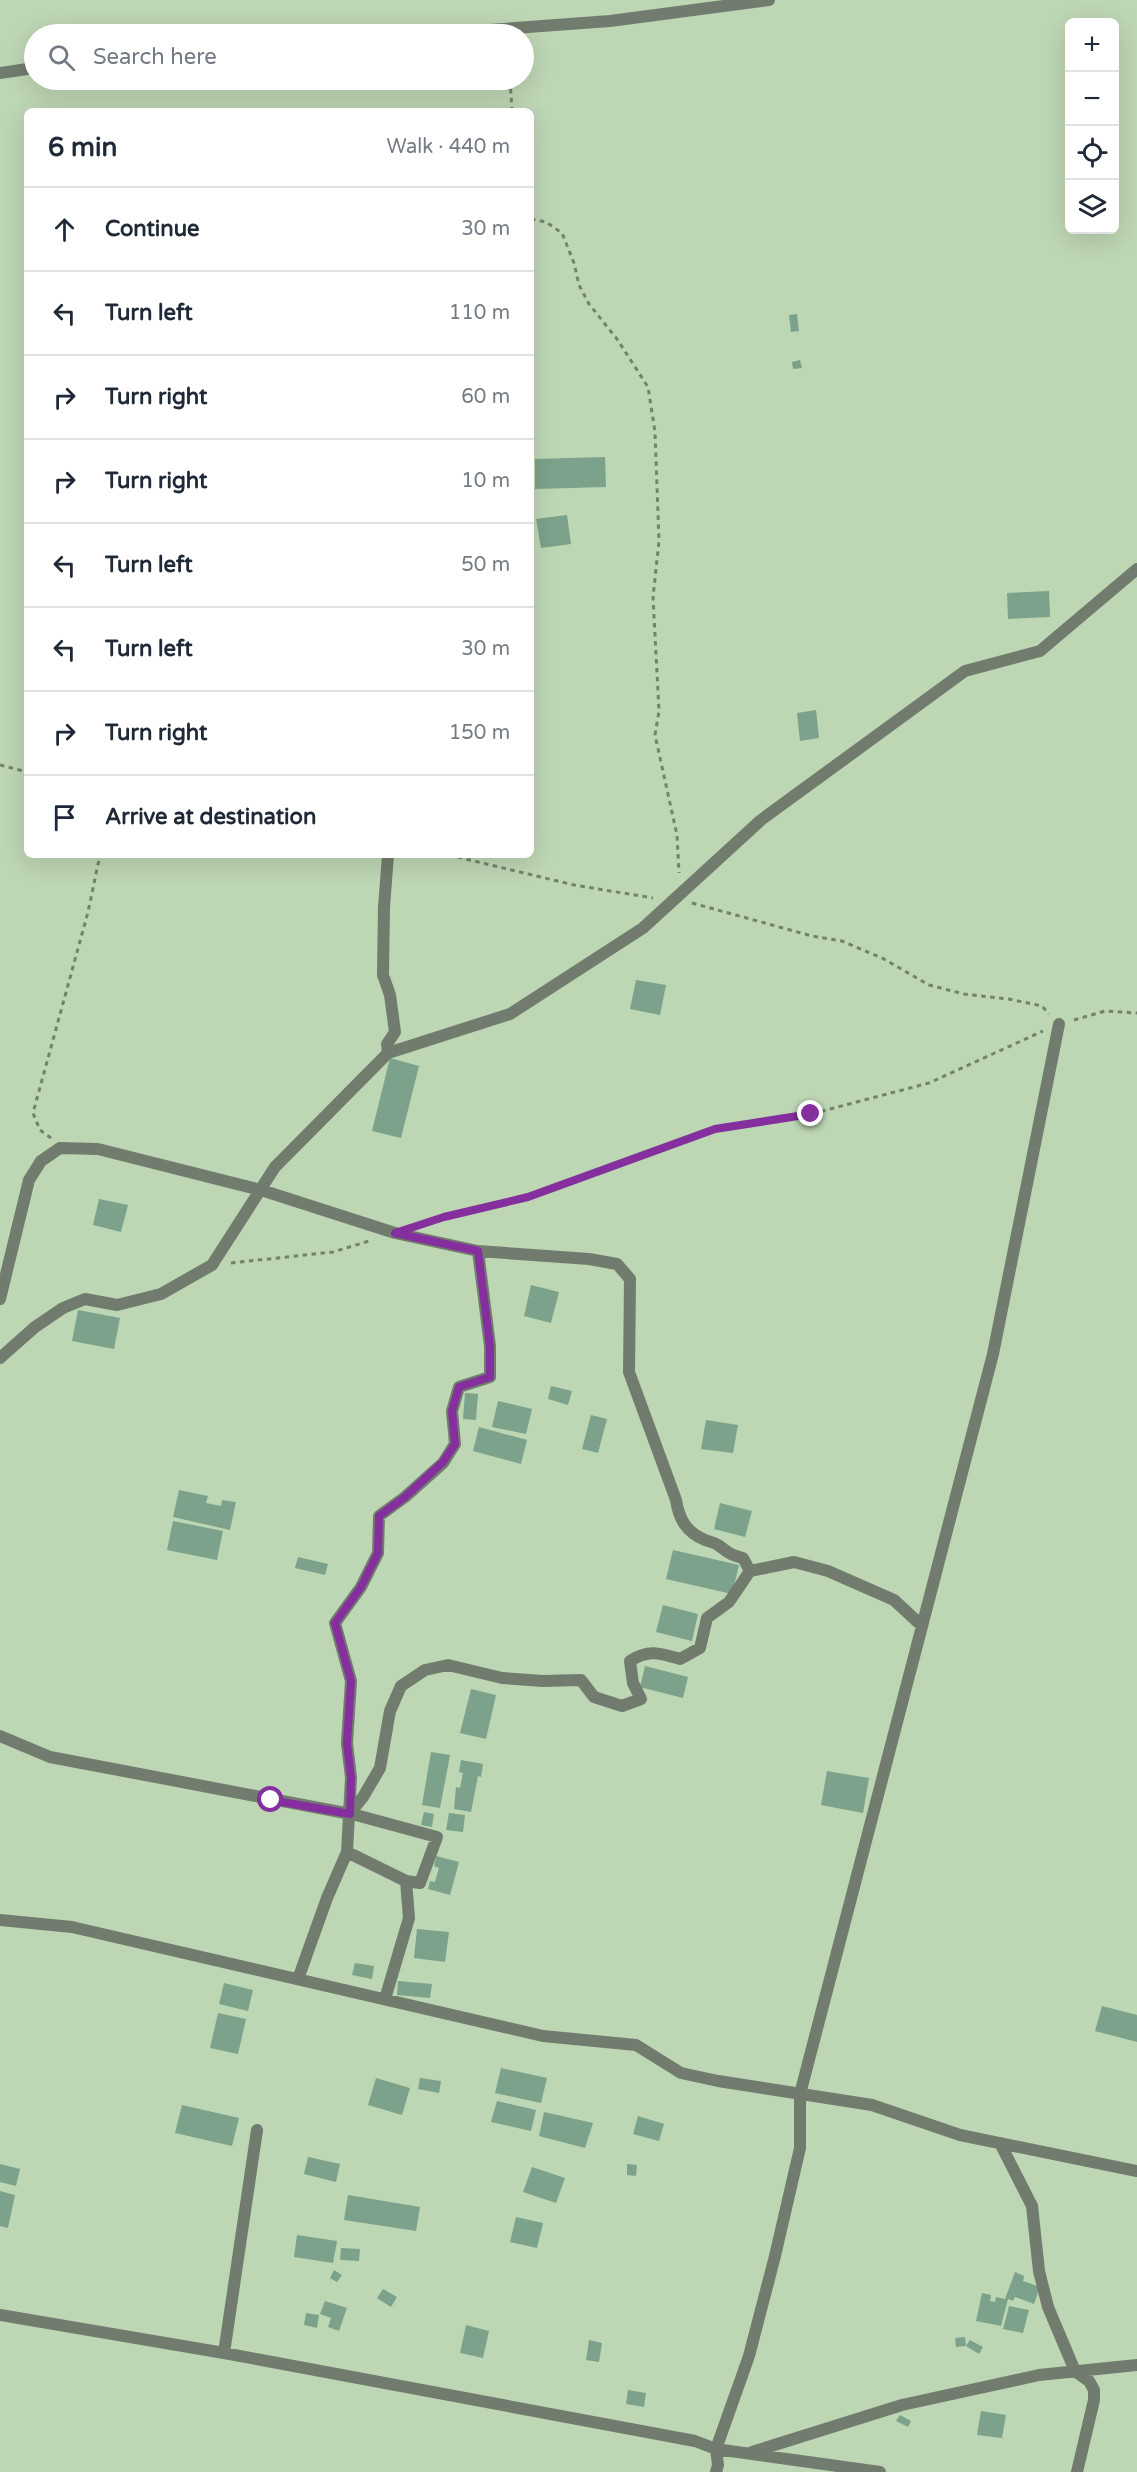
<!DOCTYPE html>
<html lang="en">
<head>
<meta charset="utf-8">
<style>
  :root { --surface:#fff; --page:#f6f6f7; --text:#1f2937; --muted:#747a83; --line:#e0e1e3 }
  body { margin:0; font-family:"Varela Round",sans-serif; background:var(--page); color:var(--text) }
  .controls { position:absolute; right:18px; top:18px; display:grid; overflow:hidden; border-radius:9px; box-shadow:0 6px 24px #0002 }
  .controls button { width:54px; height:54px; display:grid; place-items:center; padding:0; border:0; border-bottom:2px solid var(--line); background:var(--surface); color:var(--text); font:30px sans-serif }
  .stop { position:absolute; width:18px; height:18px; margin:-14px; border:4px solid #842f9d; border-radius:50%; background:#fff }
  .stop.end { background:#842f9d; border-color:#fff; box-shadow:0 2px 6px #0008 }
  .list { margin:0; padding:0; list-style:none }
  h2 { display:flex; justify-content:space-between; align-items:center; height:78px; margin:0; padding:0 24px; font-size:26px }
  h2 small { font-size:20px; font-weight:400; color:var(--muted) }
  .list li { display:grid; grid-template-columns:39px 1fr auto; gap:18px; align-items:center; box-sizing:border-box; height:84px; padding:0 24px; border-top:2px solid var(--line) }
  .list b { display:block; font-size:22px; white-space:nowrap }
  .list em { font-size:20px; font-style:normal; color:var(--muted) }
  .icon { flex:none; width:33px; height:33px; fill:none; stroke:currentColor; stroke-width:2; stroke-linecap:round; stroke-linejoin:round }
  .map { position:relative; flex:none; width:1137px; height:2472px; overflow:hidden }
  .search { position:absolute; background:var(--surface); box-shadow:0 6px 24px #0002; left:24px; top:24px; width:510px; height:66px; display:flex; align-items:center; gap:15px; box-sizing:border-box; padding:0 21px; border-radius:33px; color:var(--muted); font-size:22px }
  .panel { position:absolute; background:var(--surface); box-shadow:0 6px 24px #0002; left:24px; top:108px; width:510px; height:750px; border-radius:9px }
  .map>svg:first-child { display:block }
  .building { fill:#7ca28b }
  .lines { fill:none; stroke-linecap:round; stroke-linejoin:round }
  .path { stroke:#72836b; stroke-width:3; stroke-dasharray:4.5 4.5; stroke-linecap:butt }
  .minor { stroke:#727c6e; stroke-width:12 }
  .route { stroke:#842f9d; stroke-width:8 }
</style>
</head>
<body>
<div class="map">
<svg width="1137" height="2472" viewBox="0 0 1137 2472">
  <rect width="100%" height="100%" fill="#bdd6b4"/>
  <path class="building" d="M797,314L799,331L791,332L789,315Z
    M800,360L802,368L793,369L792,362Z
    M605,457L606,487L535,489V459Z
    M567,515L571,544L541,548L536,519Z
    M1049,591L1050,617L1008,619L1007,593Z
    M816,710L819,738L800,741L797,713Z
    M636,980L666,985L660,1015L630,1009Z
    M390,1058L419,1066L401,1138L372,1131Z
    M99,1199L128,1205L121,1232L93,1225Z
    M531,1285L559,1292L551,1323L524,1316Z
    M78,1310L120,1318L114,1349L72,1341Z
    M551,1386L572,1391L568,1405L548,1399Z
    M465,1393L478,1394L476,1420L463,1419Z
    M498,1401L532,1409L526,1434L492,1427Z
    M591,1415L607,1419L598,1453L582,1449Z
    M706,1420L738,1425L733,1453L701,1449Z
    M479,1427L527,1440L521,1464L473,1451Z
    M179,1490L208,1496L206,1503L221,1506L222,1500L236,1502L230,1530L173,1517Z
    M720,1503L752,1511L745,1537L714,1529Z
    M173,1521L223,1531L217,1560L167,1550Z
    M673,1550L739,1565L732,1594L666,1579Z
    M298,1557L328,1564L325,1575L295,1568Z
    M663,1605L698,1614L692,1641L656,1632Z
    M645,1666L688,1677L683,1698L640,1687Z
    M471,1689L496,1695L486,1739L460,1733Z
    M431,1752L450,1755L440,1808L422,1805Z
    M461,1760L483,1764L481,1777L478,1776L471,1812L454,1809L456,1787L460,1788L463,1773L459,1772Z
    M827,1771L869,1778L863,1813L821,1805Z
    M424,1812L434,1814L432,1827L421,1825Z
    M449,1813L465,1815L463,1832L446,1830Z
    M436,1856L459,1862L450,1895L428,1889L430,1881L435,1882L439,1868L434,1866Z
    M417,1929L449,1932L445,1962L414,1958Z
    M355,1963L374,1966L372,1979L352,1975Z
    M398,1981L432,1984L430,1998L397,1995Z
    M224,1983L253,1990L248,2011L219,2004Z
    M1102,2006L1137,2015V2042L1095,2031Z
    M218,2013L246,2019L238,2054L210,2048Z
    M501,2068L547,2078L541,2103L495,2093Z
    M376,2078L410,2088L402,2115L368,2105Z
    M420,2078L441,2081L439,2093L418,2089Z
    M497,2101L536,2110L531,2131L491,2122Z
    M182,2105L239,2118L232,2146L175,2133Z
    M544,2112L593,2123L585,2148L539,2136Z
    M638,2116L664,2124L659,2141L633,2134Z
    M308,2157L340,2164L336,2182L304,2174Z
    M0,2164L20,2169L16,2186L0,2182Z
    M627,2164L637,2165L636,2176L627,2175Z
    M532,2167L565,2178L556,2203L523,2192Z
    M0,2191L15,2195L8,2228L0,2226Z
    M348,2195L420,2207L416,2231L344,2220Z
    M516,2217L543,2223L537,2248L510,2242Z
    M297,2235L337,2241L333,2263L294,2257Z
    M341,2248L360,2249L359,2261L340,2260Z
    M334,2270L342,2275L337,2282L330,2278Z
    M1015,2272L1024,2276L1023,2281L1040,2287L1034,2304L1015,2297L1013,2301L1008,2299L1001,2326L976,2321L982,2293L991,2295L990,2301L995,2302L996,2297L1005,2299Z
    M383,2289L397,2297L391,2307L377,2298Z
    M325,2301L347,2308L339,2331L328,2327L331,2318L320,2314Z
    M1009,2306L1029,2310L1023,2333L1003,2329Z
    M306,2313L319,2315L317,2328L304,2325Z
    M466,2325L489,2331L483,2358L460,2353Z
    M965,2337L966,2346L956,2347L955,2338Z
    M589,2340L602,2343L599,2362L586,2360Z
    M970,2340L983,2347L979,2354L966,2346Z
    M628,2390L646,2393L644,2407L626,2404Z
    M981,2411L1006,2415L1002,2438L977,2435Z
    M900,2415L911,2421L908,2427L896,2421Z"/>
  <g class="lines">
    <path class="path" d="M510,80L512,111
      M531,219L546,222L562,233L574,263L579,285L589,304L617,339L648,387L655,432L659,541L653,597L659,711L655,735L677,835L679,873
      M0,765L27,772
      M449,855L574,885L653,898
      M692,903L812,936L842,941L884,959L929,985L964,994L1009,999L1042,1006L1049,1014
      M1074,1020L1105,1011L1137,1013
      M51,1138L40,1130L33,1113L88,912L100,855
      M424,1224L528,1197L715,1129L811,1114L929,1083L1043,1031
      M231,1263L333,1252L369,1241"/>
    <path class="minor" d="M435,34L610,21L769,0
      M0,73L34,68
      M388,1053L387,1044L395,1032L390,995L383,975L384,907L388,855
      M0,1299L29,1180L41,1161L60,1148L98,1149L261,1190L395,1233L478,1251L589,1259L617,1264L630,1279L629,1372L676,1500C679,1519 686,1532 705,1540C709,1542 714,1542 718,1545C728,1552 730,1555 743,1558L750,1571
      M0,1358L35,1327L63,1308L85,1299L117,1305L161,1294L212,1265L275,1167L388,1053L510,1014L643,928L761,820L965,671L1040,651L1137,569
      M0,1736L50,1757L356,1815L437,1837L420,1883L406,1881L409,1918L385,1999
      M350,1813L363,1797L380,1768L390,1711L401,1686L425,1670L448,1665L502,1678L543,1681L581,1680L594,1697L622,1706L641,1699L633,1683L630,1661C648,1649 660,1653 680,1659L700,1648L707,1618L729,1602L750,1571L794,1562L828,1571L894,1600L922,1626
      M347,1852L406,1881
      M0,1920L72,1927L543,2036L636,2045L681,2073L718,2081L872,2105L960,2135L1137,2171
      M298,1979L327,1898L347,1852L351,1778L347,1743L351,1681L335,1623L361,1587L378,1553L379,1516L405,1497L443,1463L455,1444L452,1411L459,1387L490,1377V1346L478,1251
      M1000,2143L1032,2206L1039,2271L1048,2307L1075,2371L1089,2381L1094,2390V2400L1077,2472
      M0,2315L224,2353L695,2441L716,2449L718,2465L716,2472
      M224,2353L257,2130
      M752,2452L902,2405L1039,2375L1137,2365
      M880,2472L716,2449L749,2356L775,2256L800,2148V2094L993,1354L1059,1024"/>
  </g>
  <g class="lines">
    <path class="route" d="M271,1800L350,1814L351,1778L347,1743L351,1681L335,1623L361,1587L378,1553L379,1516L405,1497L443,1462L455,1444L452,1411L459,1387L490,1377V1346L478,1251L395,1233L444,1217L528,1197L715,1129L811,1114"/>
  </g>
</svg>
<div class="controls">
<button>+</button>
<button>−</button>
<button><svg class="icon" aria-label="locate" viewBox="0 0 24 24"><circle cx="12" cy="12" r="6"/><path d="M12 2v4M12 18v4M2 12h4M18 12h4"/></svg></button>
<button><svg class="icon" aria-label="layers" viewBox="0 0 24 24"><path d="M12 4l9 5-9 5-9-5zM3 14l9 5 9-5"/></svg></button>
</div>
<div class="stop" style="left:271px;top:1800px"></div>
<div class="stop end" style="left:811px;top:1114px"></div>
<div class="search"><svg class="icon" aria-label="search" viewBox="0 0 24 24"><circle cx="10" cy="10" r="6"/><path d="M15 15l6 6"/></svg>Search here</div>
<section class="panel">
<h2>6 min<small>Walk · 440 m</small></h2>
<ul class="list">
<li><svg class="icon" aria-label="ahead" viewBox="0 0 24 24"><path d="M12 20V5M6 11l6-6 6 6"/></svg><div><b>Continue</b></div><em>30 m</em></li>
<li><svg class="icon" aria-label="left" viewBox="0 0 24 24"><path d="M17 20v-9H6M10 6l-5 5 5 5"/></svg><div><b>Turn left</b></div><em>110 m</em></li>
<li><svg class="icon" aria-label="right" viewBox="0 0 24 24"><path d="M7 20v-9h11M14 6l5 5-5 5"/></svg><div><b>Turn right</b></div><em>60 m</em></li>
<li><svg class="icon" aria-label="right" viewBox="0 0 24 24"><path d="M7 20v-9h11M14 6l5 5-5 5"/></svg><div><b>Turn right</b></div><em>10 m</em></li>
<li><svg class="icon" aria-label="left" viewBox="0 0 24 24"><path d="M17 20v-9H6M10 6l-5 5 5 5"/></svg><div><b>Turn left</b></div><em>50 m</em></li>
<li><svg class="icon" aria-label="left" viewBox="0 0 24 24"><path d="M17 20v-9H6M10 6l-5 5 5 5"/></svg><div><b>Turn left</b></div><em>30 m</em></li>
<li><svg class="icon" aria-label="right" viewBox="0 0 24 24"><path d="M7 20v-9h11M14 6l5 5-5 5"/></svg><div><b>Turn right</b></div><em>150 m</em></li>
<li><svg class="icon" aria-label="arrive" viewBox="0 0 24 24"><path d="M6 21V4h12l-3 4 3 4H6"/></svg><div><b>Arrive at destination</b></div></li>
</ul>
</section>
</div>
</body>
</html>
